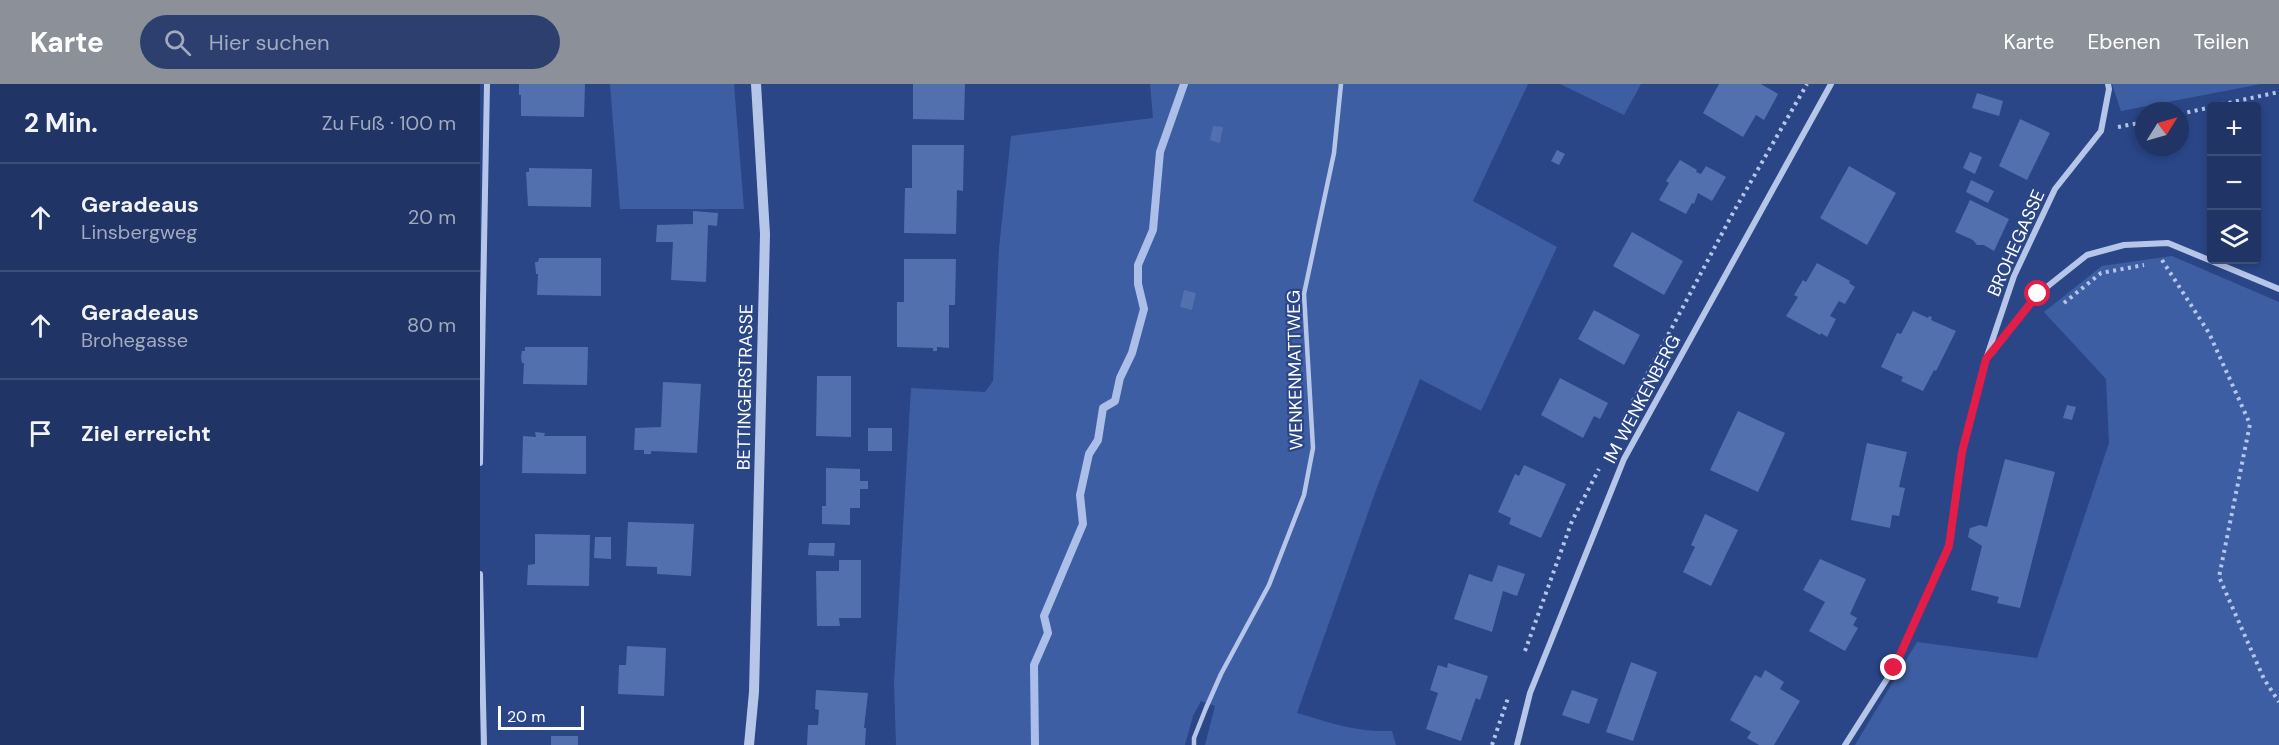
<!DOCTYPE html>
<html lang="de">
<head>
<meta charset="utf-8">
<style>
  :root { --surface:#203465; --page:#2d3f6e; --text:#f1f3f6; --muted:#a2aabf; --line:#3d4f79; --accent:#8c9099 }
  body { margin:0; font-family:"DM Sans",sans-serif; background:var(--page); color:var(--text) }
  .controls { position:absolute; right:18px; top:18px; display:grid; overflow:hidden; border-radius:6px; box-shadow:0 3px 9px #0003 }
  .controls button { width:54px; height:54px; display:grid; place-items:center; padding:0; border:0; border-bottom:2px solid var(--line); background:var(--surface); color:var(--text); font:30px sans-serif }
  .compass { position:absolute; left:1655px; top:18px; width:54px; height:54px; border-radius:50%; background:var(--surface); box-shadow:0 3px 9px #0003; rotate:53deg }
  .scale { position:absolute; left:18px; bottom:15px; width:86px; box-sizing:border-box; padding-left:6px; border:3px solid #fff; border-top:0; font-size:16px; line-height:21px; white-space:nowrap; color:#fff; -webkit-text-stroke:4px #2a4687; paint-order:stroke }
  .stop { position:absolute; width:18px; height:18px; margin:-14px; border:4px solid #e11d48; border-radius:50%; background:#fff }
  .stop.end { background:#e11d48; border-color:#fff; box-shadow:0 2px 6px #0008 }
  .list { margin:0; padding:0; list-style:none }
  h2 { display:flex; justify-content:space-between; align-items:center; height:78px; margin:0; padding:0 24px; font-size:26px }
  h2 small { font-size:20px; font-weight:400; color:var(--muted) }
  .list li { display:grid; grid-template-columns:39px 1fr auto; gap:18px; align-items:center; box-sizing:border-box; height:108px; padding:0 24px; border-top:2px solid var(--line) }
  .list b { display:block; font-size:22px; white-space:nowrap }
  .list p { margin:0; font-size:20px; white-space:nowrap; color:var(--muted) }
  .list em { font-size:20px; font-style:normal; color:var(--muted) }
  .icon { flex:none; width:33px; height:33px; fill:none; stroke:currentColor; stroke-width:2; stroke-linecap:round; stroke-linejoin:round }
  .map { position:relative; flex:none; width:1799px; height:661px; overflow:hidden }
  header { display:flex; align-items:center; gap:36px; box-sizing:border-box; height:84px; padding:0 30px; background:var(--accent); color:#fff }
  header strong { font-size:28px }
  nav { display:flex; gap:33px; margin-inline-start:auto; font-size:21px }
  .search { width:420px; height:54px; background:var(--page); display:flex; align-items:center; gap:15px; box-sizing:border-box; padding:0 21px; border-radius:33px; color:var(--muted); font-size:22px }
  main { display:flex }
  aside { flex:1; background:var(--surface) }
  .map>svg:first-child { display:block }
  .green { fill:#3e5ea3 }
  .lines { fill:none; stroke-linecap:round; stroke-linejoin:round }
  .stream { stroke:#abbfe8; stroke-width:8 }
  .building { fill:#526fae }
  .path { stroke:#b6c6e8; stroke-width:4; stroke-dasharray:3 4.5; stroke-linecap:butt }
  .service { stroke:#b6c6e8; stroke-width:4.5 }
  .minor { stroke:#b6c6e8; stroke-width:6 }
  .tertiary { stroke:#b6c6e8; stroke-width:10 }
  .route { stroke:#e11d48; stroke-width:8 }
  .labels { text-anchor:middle; stroke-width:4.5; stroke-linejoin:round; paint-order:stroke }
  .street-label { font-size:18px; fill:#fff; stroke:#2a4687 }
</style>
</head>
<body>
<header>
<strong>Karte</strong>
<div class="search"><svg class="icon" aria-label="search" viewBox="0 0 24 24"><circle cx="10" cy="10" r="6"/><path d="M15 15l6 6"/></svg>Hier suchen</div>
<nav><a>Karte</a><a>Ebenen</a><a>Teilen</a></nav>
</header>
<main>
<aside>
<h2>2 Min.<small>Zu Fuß · 100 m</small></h2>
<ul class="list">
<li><svg class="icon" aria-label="ahead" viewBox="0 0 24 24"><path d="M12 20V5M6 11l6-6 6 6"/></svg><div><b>Geradeaus</b><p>Linsbergweg</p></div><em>20 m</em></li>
<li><svg class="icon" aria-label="ahead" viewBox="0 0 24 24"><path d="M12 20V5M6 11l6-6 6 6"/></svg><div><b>Geradeaus</b><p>Brohegasse</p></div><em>80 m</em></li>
<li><svg class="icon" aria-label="arrive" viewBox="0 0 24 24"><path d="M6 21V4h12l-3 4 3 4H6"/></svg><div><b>Ziel erreicht</b></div></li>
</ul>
</aside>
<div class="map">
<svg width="1799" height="661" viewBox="0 0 1799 661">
  <rect width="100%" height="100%" fill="#2a4687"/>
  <path class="green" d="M130,0H254L264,125H140Z
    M670,0H1048L993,117L1077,163L1001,327L940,295L896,406L817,629C852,639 873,648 912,647L916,661H725L735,622L721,617L713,632L705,661H416L414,599L431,304L505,308L513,297L519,164L531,52L673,34Z
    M1080,0H1161L1144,31Z
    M1632,0H1781L1641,27Z
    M1692,172L1799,218V661H1375L1437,558L1557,574L1629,359L1626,295L1564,228L1622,182Z"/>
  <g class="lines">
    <path class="stream" d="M555,661L554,581L568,549L564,532L603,440L600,411L609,370L618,356L623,324L635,317L640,294L652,269L664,225L658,200V181L673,146L680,68L704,0"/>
  </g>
  <path class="building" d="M39,0H105L104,33L41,32V11H39Z
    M433,0H485L484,36L433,35Z
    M1239,0H1281L1298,10L1284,36L1276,31L1263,53L1223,29Z
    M1497,9L1523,17L1519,32L1492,24Z
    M1540,35L1570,49L1547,96L1519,82Z
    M733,42L743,43L740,59L730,56Z
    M432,61H484L483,107L477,106L476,150L424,149L425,104H432Z
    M1077,66L1085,70L1079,81L1071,77Z
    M1490,68L1502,73L1495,90L1483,84Z
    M1200,76L1217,86L1216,88L1221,90L1226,82L1246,93L1232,117L1218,109L1214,120L1212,119L1206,130L1179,116L1189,99L1186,97Z
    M1369,82L1416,109L1387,161L1340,134Z
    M49,84L112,85L111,123L48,122L46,88H49Z
    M1491,96L1514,107L1508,119L1486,108Z
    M1490,116L1529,135L1514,167L1504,161H1497L1493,156L1475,148Z
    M213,127L238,129L237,142L228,141L226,198L191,196L193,158H176L177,141L213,140Z
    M1152,148L1203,177L1184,211L1133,182Z
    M59,174H121V212L57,211L58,190H56L55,178H58Z
    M424,175H476L475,221H469V264L457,263V267H453V264L417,263V218H424Z
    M1337,179L1370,197L1369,199L1375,203L1365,220L1359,217L1350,232L1356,235L1347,253L1341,249L1340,251L1306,232L1318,213L1314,211L1323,196L1326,198Z
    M704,206L716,209L712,226L700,223Z
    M1114,226L1160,251L1144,281L1098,255Z
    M1433,227L1448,234L1449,232L1452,233L1451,236L1476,247L1456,287L1454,286L1443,307L1421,297L1423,293L1401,283L1417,249L1421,250Z
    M45,263H108L107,301L43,300L44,279H42L41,273L42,267H45Z
    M337,292H371V353L336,352Z
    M1080,294L1128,319L1120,335L1114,332L1103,354L1061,331Z
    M183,298L221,300L217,369L171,367V370H164V366H154L155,344L181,343Z
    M1587,321L1596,323L1592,336L1583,334Z
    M1258,327L1305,349L1278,408L1230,386Z
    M388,344H412V367H388Z
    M55,348L65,349L64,352H106V390L42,389L43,352L56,353Z
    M1387,359L1427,368L1419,403L1425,404L1419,432L1412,431L1410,444L1371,436Z
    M1525,375L1575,388L1540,524L1517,519L1519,513L1491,506L1502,462L1488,453L1490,444L1500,441L1507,443Z
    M1044,381L1086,400L1061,454L1029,440L1031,434L1018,428L1035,390L1039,392Z
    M346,384L380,385V397H388V405H380V424H370V441L342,440V422H346Z
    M1225,430L1258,446L1231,502L1203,488L1215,463L1211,461Z
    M148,438L214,440L211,492L177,490V483L146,482Z
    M55,450L110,451L109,502L47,501L48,481L55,480Z
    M115,453H131V475L114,474Z
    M329,459H355L354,472L328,471Z
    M1340,475L1386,495L1370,530L1377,534L1373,541L1378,544L1365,567L1329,547L1345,518L1323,506Z
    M359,476H381V534H359L360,542H337L336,487H359Z
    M1018,481L1045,490L1037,512L1023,507L1012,548L974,535L989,490L1012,498Z
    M147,562L186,564L184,612L138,610L139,581H146Z
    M1151,578L1177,588L1153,657L1126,648Z
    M968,579L1008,592L1000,616L996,614L981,657L946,645L958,609L950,606L958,581L967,584Z
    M1285,586L1304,598L1300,605L1320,617L1294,661H1279L1267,654L1271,648L1250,636L1275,591L1281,594Z
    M336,606L388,609L384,644H386L385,661H327L328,641H338L339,626L335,625Z
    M1092,606L1118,615L1109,640L1082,631Z
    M71,652H98V661H71Z"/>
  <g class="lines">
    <path class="path" d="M1734,22L1799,8
      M1700,30L1732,23
      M1638,43L1664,38
      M1682,176L1729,249L1770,340L1739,493L1784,595L1799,618
      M1584,219L1621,189L1664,181
      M1153,317L1254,127L1327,0
      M1045,567L1092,437L1119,385
      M1012,661L1028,614"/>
    <path class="service" d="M714,661V654L726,624L741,590L789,501L824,411L833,364L824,210L854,69L861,0"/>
    <path class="minor" d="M1511,270L1558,210L1607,171L1644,161L1688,159L1799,205
      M0,379L7,0
      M0,490L4,661
      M1037,661L1050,609L1144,375L1351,0
      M1365,661L1414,584L1469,462L1482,368L1506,275L1534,192L1575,105L1621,47L1629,5L1628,0"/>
    <path class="tertiary" d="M269,661L274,608L285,150L276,0"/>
  </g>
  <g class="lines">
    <path class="route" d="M1414,584L1469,462L1482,368L1506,275L1558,210"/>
  </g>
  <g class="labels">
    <g class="street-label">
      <text transform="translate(1536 159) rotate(-66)" y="6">BROHEGASSE</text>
      <text transform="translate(815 286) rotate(-91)" y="6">WENKENMATTWEG</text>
      <text transform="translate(265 303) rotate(-89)" y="6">BETTINGERSTRASSE</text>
      <text transform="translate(1162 315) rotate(-62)" y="6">IM WENKENBERG</text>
    </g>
  </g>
</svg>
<div class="controls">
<button>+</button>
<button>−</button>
<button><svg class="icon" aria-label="layers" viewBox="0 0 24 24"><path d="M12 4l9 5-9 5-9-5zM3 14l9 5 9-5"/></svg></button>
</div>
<svg class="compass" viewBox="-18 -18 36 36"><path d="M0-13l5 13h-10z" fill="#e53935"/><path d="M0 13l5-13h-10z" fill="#a2aabf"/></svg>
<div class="scale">20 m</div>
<div class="stop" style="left:1558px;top:210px"></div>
<div class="stop end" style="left:1414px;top:584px"></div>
</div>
</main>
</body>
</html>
